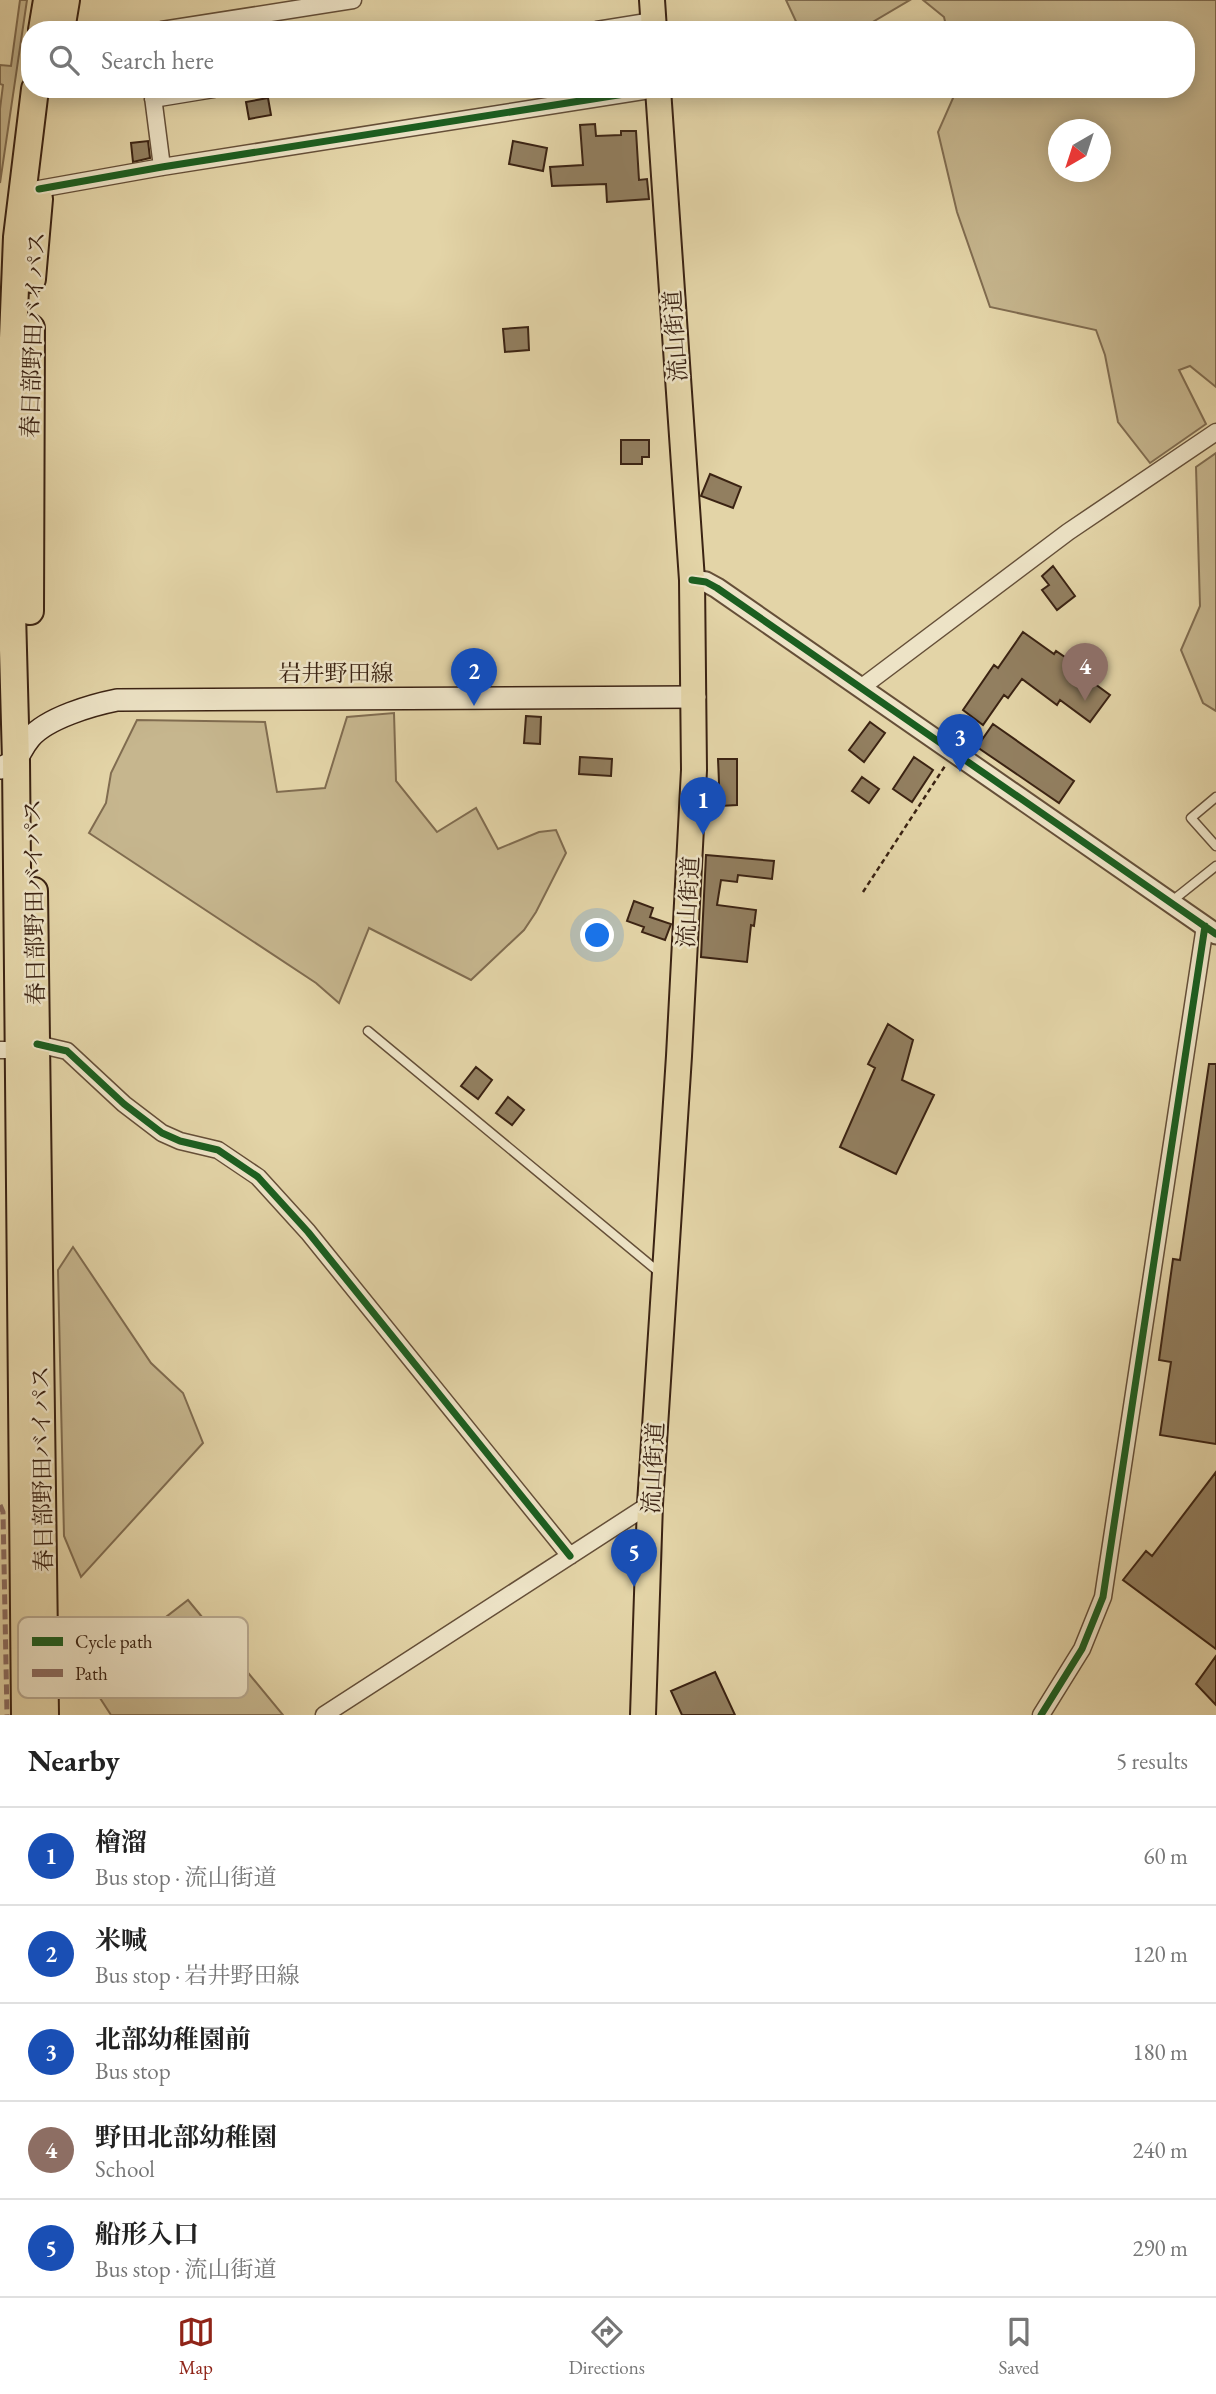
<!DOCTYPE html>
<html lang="en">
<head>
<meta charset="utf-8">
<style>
  :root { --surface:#fff; --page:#f6f6f6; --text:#222; --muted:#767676; --line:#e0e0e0; --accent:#8f2418 }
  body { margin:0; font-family:"EB Garamond","Noto Serif JP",serif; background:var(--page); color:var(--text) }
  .compass { position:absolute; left:1048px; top:119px; width:63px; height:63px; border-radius:50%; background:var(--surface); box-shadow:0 4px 18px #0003; rotate:219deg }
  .you { position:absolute; left:598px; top:936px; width:24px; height:24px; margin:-18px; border:5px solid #fff; border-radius:50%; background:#1a73e8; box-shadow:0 0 0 10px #1a73e833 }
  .badge { display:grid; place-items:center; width:46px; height:46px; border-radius:50%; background:var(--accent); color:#fff; font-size:23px; font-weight:700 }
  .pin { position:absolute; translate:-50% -58px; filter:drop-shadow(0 2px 4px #0008) }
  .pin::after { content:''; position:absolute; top:37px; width:24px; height:21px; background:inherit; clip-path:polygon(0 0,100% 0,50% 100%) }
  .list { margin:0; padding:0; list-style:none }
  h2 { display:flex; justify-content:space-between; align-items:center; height:91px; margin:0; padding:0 28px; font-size:30px }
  h2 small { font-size:23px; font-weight:400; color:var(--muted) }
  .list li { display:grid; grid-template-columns:46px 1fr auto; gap:21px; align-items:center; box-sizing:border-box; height:98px; padding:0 28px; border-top:2px solid var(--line) }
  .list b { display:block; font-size:26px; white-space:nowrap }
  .list p { margin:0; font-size:23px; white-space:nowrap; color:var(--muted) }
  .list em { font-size:23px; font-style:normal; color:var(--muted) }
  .icon { flex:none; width:38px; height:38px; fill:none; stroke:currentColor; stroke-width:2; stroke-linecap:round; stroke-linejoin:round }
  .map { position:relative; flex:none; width:1216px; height:1715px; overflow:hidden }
  .search { position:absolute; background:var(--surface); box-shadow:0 4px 18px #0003; left:21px; right:21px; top:21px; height:77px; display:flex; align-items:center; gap:18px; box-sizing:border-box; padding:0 24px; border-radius:28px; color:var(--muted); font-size:26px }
  .sheet { height:581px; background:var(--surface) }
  nav { display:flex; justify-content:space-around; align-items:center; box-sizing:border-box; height:98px; border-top:2px solid var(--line); background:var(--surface); font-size:19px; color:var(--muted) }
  nav a { display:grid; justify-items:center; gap:4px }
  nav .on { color:var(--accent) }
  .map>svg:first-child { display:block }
  .green { fill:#c6b68e; stroke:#806c50; stroke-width:2; fill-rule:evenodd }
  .building { fill:#927f60; stroke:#3b2313; stroke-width:2 }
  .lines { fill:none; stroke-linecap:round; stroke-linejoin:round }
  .service-casing { stroke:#654f38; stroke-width:11 }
  .minor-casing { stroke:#654f38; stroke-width:19 }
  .tertiary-casing { stroke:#654f38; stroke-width:23 }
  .secondary-casing { stroke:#3b2313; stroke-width:24 }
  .primary-casing { stroke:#3b2313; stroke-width:28 }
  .trunk-casing { stroke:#3b2313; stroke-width:30 }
  .path { stroke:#3b2313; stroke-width:2.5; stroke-dasharray:5 3.5; stroke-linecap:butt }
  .service { stroke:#ede3c6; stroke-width:8 }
  .minor { stroke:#ede3c6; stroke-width:16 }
  .tertiary { stroke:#ede3c6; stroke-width:19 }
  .secondary { stroke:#ede3c6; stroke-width:21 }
  .primary { stroke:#e3d4a7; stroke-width:24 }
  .trunk { stroke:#e3d4a7; stroke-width:26 }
  .quiet { stroke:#8d6e63; stroke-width:5; stroke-dasharray:10 5; stroke-linecap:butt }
  .cycleway-casing { stroke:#ede3c6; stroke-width:11 }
  .cycleway { stroke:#1b5e20; stroke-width:7 }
  .labels { text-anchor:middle; stroke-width:5; stroke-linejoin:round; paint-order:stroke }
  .street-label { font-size:23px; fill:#3b2313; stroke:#ede3c6 }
  .key { fill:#ede3c6; stroke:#b8a990; stroke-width:2 }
  .key-label { font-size:19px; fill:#3b2313 }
</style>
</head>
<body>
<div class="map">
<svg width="1216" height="1715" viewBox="0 0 1216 1715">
  <rect width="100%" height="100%" fill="#e3d4a7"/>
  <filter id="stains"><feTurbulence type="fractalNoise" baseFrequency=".00286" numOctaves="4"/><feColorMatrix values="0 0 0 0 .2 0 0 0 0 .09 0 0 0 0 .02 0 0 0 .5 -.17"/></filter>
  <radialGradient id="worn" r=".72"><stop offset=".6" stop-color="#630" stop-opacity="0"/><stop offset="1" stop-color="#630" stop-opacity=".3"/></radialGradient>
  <path class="green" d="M20,0H27L0,183V109L3,85L0,84V65L11,66Z
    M786,0H910L859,30H800Z
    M923,0H1216V387L1190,366L1179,370L1206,424L1150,463L1118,422L1105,355L1096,330L990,307L957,212L938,132L957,89H1186V30H947L944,17ZM1058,130H1100V172H1058Z
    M1216,453V711L1203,703L1181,650L1200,606L1196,467Z
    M394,713L396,781L437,832L476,808L498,849L539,832L556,830L566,853L536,912L524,930L471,980L369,928L339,1003L316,983L89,833L106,803L111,773L137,720L265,722L277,792L325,788L347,717Z
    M73,1247L151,1363L183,1393L203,1443L81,1577L64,1536L58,1270Z
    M188,1600L283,1715H111L87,1678Z"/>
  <path class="building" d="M268,98L271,115L249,119L246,102Z
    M595,124L596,136L621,135V131H636L639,180L647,179L649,199L607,202L606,184L552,186L550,167L583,165L580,125Z
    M148,141L150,158L133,162L131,143Z
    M513,141L547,148L543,171L509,164Z
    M528,327L529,350L505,352L503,329Z
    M621,440H649V457H642V464H621Z
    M710,474L741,487L733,508L701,496Z
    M1053,566L1075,596L1057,610L1042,590L1049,585L1042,576Z
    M1023,632L1054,654L1056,651L1075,664L1073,668L1110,695L1090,722L1060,700L1057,705L1022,679L1008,698L1004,695L983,725L963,710L994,665L998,668Z
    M526,716L541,717L540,744L524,743Z
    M870,722L885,733L864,762L849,750Z
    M993,724L1074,781L1059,803L977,747Z
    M580,757L612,759L611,776L579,774Z
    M914,757L933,770L912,802L893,789Z
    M718,759H737V805L720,806Z
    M862,777L879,789L869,803L852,791Z
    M706,855L774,861L772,879L738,875L737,882L721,880L717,905L756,910L754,926L751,925L747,962L701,957Z
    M634,901L653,908L650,917L671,924L665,940L642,932L644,927L627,921Z
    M888,1024L913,1040L902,1080L934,1095L896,1174L840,1147L875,1068L868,1064Z
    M1209,1064H1216V1444L1160,1435L1171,1362L1159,1360L1173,1259L1180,1260Z
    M476,1067L492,1080L478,1099L461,1086Z
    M508,1097L524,1110L512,1125L496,1113Z
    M1216,1472V1649L1123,1580L1146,1551L1152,1556Z
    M1216,1656V1705L1196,1684Z
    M715,1672L735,1715H682L671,1691Z"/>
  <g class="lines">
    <defs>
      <path id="service" d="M1216,797L1191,818L1216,846
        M1172,901L1216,866
        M368,1031L660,1273"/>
      <path id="minor" d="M162,30L353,0
        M597,30L653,21
        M152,89L162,167
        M153,99L214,89
        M39,189L162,167L656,89
        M862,687L1068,532L1216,432
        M37,1044L67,1051L124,1104L162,1133L180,1141L218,1150L258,1177L308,1232L570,1556
        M0,1050H18
        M324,1715L650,1504
        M1041,1715L1082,1649L1103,1597L1205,926"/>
      <path id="tertiary" d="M692,580L706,582L717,588L1216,934"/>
      <path id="secondary" d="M0,768C24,758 16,755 30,738C47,718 92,705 117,700L695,697"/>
      <path id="primary" d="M652,0L654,30
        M643,1715L650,1504L679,1056L694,770L692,580L658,89"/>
      <path id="trunk" d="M42,30L47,0
        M61,30L66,0
        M32,279L39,199
        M30,611L31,328
        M34,891L45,1715
        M25,1715L16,761L8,465L17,237L35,89"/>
    </defs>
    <use href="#service" class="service-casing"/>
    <use href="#minor" class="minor-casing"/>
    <use href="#tertiary" class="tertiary-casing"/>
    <use href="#secondary" class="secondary-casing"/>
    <use href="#primary" class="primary-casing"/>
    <use href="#trunk" class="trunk-casing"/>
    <path class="path" d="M863,892L945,766"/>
    <use href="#service" class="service"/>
    <use href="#minor" class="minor"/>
    <use href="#tertiary" class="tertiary"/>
    <use href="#secondary" class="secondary"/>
    <use href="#primary" class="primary"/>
    <use href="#trunk" class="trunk"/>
    <path class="quiet" d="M0,1505L3,1512L7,1715"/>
    <defs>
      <path id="cycleway" d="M39,189L162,167L656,89
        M692,580L706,582L717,588L1216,934
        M37,1044L67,1051L124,1104L162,1133L180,1141L218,1150L258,1177L308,1232L570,1556
        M1041,1715L1082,1649L1103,1597L1205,926"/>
    </defs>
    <use href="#cycleway" class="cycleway-casing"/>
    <use href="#cycleway" class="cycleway"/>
  </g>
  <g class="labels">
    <g class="street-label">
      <text transform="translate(33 335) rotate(-88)" y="8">春日部野田バイパス</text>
      <text transform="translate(675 336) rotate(-94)" y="8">流山街道</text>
      <text x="336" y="681">岩井野田線</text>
      <text transform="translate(34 902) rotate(-91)" y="8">春日部野田バイパス</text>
      <text transform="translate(688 902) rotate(-87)" y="8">流山街道</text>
      <text transform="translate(653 1468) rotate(-87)" y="8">流山街道</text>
      <text transform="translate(42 1469) rotate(-91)" y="8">春日部野田バイパス</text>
    </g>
  </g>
  <rect x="18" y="1617" width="230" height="81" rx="10" class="key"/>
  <rect x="32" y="1637" width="31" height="9" fill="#1b5e20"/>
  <rect x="32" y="1669" width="31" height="8" fill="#8d6e63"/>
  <g class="key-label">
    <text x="75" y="1648">Cycle path</text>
    <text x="75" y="1680">Path</text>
  </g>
  <rect width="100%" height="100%" filter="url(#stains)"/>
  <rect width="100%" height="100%" fill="url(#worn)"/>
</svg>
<svg class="compass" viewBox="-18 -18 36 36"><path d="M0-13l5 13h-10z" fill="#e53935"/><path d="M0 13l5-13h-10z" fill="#767676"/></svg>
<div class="you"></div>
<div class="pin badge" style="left:703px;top:835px;background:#1a4fb4">1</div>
<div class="pin badge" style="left:474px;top:706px;background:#1a4fb4">2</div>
<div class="pin badge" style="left:960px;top:772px;background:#1a4fb4">3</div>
<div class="pin badge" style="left:1085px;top:701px;background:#8d6e63">4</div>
<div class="pin badge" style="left:634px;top:1587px;background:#1a4fb4">5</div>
<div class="search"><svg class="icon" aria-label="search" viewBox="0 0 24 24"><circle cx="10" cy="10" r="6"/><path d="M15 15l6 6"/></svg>Search here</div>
</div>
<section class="sheet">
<h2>Nearby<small>5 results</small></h2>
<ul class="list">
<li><span class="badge" style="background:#1a4fb4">1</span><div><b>檜溜</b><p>Bus stop · 流山街道</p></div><em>60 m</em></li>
<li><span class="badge" style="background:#1a4fb4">2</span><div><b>米喊</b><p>Bus stop · 岩井野田線</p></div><em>120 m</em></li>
<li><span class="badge" style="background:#1a4fb4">3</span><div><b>北部幼稚園前</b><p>Bus stop</p></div><em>180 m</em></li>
<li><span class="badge" style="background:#8d6e63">4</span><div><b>野田北部幼稚園</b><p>School</p></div><em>240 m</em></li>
<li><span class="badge" style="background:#1a4fb4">5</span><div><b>船形入口</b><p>Bus stop · 流山街道</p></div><em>290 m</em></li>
</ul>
</section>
<nav>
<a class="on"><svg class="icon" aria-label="map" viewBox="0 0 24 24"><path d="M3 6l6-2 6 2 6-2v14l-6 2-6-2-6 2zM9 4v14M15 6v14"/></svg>Map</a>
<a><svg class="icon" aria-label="directions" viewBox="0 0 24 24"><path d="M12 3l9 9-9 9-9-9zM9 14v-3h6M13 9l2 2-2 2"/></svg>Directions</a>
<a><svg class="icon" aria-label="saved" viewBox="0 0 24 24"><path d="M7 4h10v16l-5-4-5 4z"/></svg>Saved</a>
</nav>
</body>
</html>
